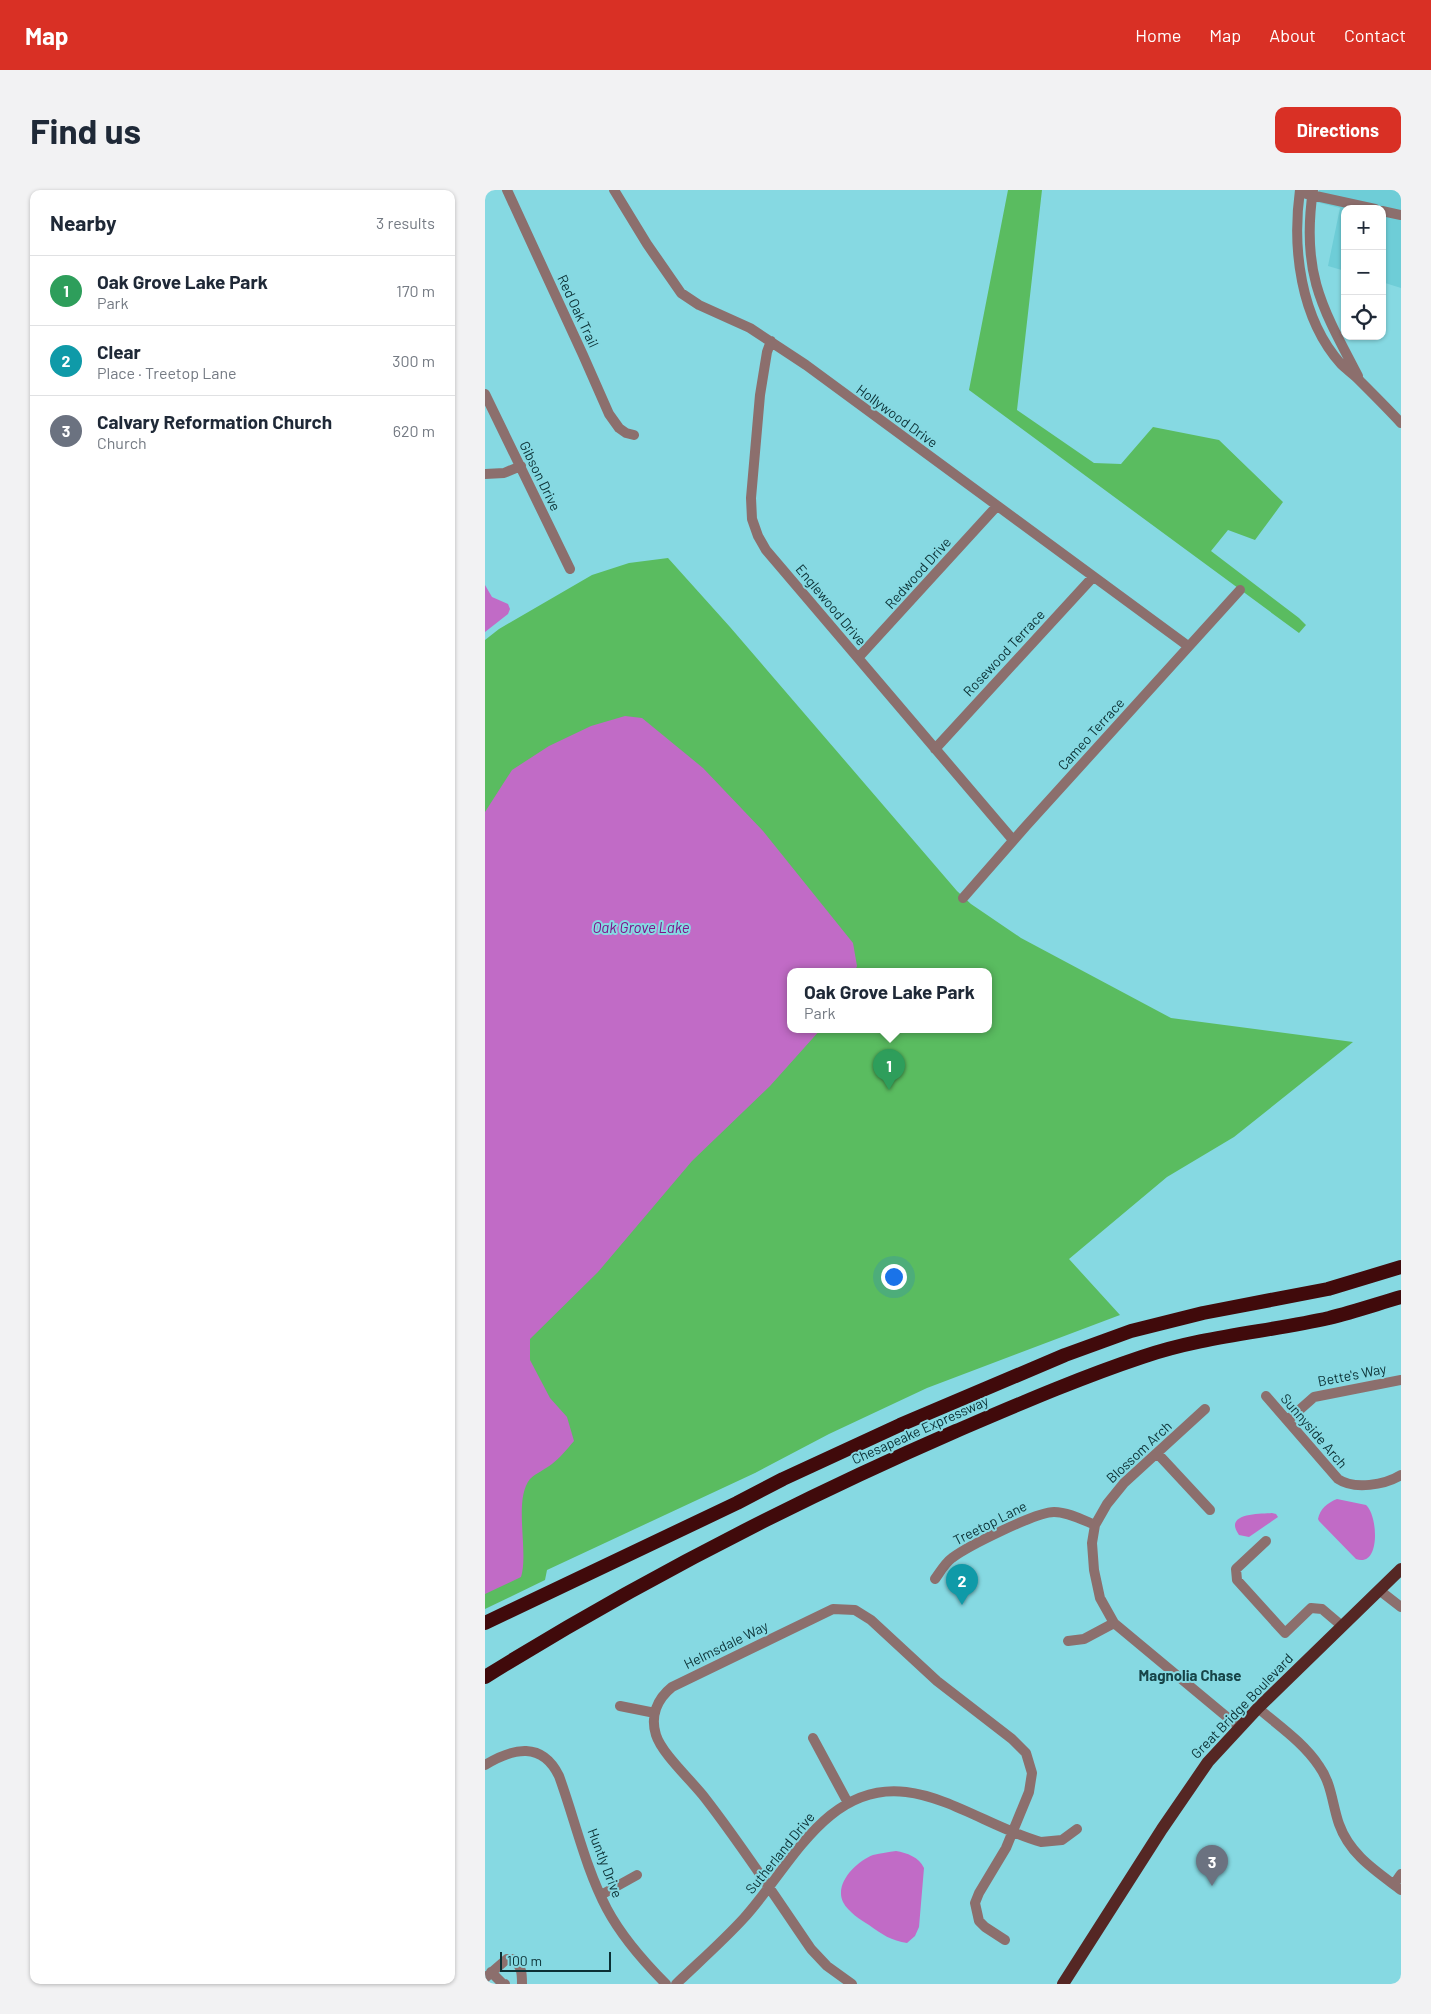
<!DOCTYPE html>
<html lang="en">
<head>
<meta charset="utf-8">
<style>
  :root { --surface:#fff; --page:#f2f2f3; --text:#1f2937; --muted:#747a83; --line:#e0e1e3; --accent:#d93025 }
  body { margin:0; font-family:Barlow,sans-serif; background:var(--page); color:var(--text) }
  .controls { position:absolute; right:15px; top:15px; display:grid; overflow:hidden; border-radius:10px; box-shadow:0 1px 4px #0004 }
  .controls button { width:45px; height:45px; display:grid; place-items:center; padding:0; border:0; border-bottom:1px solid var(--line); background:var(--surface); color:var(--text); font:25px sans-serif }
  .scale { position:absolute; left:15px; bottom:12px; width:111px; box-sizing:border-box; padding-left:5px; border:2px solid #0b3034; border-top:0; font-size:14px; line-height:18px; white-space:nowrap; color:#0b3034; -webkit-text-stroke:4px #86d9e2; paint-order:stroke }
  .you { position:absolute; left:408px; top:1086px; width:18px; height:18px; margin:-12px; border:4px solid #fff; border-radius:50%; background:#1a73e8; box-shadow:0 0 0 8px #1a73e833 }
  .badge { display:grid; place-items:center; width:32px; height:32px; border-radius:50%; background:var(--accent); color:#fff; font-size:16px; font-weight:700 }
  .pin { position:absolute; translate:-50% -41px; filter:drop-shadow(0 1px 2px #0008) }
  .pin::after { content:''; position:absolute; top:26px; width:18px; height:15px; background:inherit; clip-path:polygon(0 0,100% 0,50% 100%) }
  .popup { position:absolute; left:302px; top:778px; width:205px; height:65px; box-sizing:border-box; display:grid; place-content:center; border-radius:10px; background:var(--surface); filter:drop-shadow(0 1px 4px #0005); font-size:16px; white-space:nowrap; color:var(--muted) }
  .popup b { font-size:19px; color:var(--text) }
  .popup::after { content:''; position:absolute; left:50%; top:100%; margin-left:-10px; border:10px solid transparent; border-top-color:var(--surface) }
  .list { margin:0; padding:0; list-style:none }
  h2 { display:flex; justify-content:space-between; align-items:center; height:65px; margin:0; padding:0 20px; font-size:21px }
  h2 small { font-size:16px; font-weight:400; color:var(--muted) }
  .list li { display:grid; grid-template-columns:32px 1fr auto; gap:15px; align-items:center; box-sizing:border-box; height:70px; padding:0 20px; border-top:1px solid var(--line) }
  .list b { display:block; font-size:19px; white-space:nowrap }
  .list p { margin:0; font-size:16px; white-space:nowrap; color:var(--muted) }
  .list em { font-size:16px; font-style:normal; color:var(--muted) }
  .icon { flex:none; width:28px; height:28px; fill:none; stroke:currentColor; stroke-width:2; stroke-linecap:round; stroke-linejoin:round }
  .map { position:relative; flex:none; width:916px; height:1794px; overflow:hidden; border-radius:10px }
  header { display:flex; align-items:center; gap:30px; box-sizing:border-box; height:70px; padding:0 25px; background:var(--accent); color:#fff }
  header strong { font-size:24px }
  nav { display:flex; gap:28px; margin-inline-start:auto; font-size:18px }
  .intro { display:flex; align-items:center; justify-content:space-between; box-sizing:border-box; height:120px; padding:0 30px }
  h1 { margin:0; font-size:35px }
  .button { padding:12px 22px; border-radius:10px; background:var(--accent); color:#fff; font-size:18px; font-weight:700 }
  main { display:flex; gap:30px; padding:0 30px }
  aside { flex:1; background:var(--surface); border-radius:10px; box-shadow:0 1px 4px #0004 }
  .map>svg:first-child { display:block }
  .built { fill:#6ecdd7 }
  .green { fill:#5abc60; fill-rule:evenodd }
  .water { fill:#c16bc6 }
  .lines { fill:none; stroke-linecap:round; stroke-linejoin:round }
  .minor { stroke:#8c6f6d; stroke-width:10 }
  .major { stroke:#552724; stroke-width:12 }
  .highway { stroke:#400a0b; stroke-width:14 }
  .labels { text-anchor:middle; stroke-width:4; stroke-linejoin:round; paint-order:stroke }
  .street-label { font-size:14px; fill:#0b3034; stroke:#86d9e2 }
  .water-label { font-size:15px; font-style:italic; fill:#7f1087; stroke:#86d9e2 }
  .neighbourhood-label { font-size:15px; font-weight:bold; fill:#174448; stroke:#86d9e2 }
</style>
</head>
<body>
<header>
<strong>Map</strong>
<nav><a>Home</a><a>Map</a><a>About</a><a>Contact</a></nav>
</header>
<div class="intro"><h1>Find us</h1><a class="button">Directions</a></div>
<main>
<aside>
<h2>Nearby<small>3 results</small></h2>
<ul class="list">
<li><span class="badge" style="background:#2e9e5b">1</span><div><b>Oak Grove Lake Park</b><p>Park</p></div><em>170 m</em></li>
<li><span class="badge" style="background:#0f9aa8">2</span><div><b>Clear</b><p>Place · Treetop Lane</p></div><em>300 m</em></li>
<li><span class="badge" style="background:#6b7280">3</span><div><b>Calvary Reformation Church</b><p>Church</p></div><em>620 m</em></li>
</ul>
</aside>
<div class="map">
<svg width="916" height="1794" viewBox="0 0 916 1794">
  <rect width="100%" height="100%" fill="#86d9e2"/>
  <path class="built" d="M834,0H916V98L897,92V19H860V81L843,76L855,18L831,12Z"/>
  <path class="green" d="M523,0H557L532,220L609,273L636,274L668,237L734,250L798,312L770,350L743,340L726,361L814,428L821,435L814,443L484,200Z
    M183,368L245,437L472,701L486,714L536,748L686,828L868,852L749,947L682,987L584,1069L635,1125L442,1198L344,1244L270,1283L62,1380L60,1390L0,1419V450L14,439L107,385L144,373ZM305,781H503V839H305Z"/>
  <path class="water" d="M0,395L7,407L23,414L25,419L23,424L0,442Z
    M140,526L157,528L218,578L278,641L368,753L372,776L370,781H305V839H336L285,896L207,971L113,1082L45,1149V1170L65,1208L82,1227L89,1251C82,1259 75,1268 67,1274C61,1279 51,1283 45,1289C28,1310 44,1362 36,1387L0,1404V622L27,580L64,556L106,536Z
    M852,1309L881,1315C893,1325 896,1378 871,1369L834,1331L833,1329C835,1319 842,1313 852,1309Z
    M787,1323L791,1324L793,1327L764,1347L754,1345C738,1323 774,1324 787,1323Z
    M411,1661C422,1663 434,1667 439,1678L434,1737L430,1746L422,1753C407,1751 396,1744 384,1735C376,1730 363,1722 358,1712C349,1693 372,1671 388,1665C396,1663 404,1662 411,1661Z"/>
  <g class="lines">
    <path class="minor" d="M22,0L98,165L124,224L134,238L141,243L149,245
      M129,0L162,54L196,103L214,115L265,138L321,175L703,456
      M815,0C807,58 815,128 856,174C862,180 870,185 876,192C889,205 903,219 916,233
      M828,0C816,82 836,116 873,186
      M822,4L890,19
      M897,21L916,25
      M286,151L282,162L275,205L266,308L267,329L273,346L281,360L528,650
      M0,204L85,379
      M0,284L19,283L36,276
      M373,468L512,316
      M450,559L608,387
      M478,708L541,636L755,400
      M781,1206L853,1289C869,1300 900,1295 916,1285
      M720,1219L639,1293L622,1314L610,1335L607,1353L609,1380L615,1408L629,1433L754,1537
      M803,1230L829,1207L916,1190
      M672,1263L725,1320
      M781,1351L751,1379L752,1390L800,1443L826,1418L837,1419L857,1436
      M450,1389C455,1382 460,1373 467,1368C483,1356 551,1322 569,1322C583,1322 598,1330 610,1335
      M894,1400L916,1417
      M583,1451L599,1449L629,1433
      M135,1516L170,1523
      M773,1518C794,1536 819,1553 834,1576C847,1594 847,1614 854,1634C865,1665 891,1681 916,1700
      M328,1548L363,1613
      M0,1575C28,1558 57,1551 74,1586C90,1630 100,1677 122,1719C137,1747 158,1771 181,1794
      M909,1694L916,1684
      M116,1705L152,1685
      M6,1782L18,1794H20
      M0,1788L22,1769H28C37,1777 37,1783 37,1794
      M191,1794C214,1772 238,1751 259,1728C304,1679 341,1592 421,1602C465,1607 512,1640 556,1652L577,1650L592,1639
      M367,1794L342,1776L326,1759C291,1708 258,1657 220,1608C207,1591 177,1564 171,1545C165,1526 172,1509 187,1497L348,1419L370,1420L386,1430L452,1491L527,1549L541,1563L547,1583L544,1602L521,1658L494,1703L490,1713L494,1731L500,1737L520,1750"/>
    <path class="major" d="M578,1794L677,1639L723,1572L773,1518L916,1379"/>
    <path class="highway" d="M0,1433L252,1313L298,1289L415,1235L580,1165L646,1141L718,1123L843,1099L916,1077
      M0,1487C151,1393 308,1312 471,1241C532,1215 594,1188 657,1167C718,1146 782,1142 844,1128C868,1122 892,1114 916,1107"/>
  </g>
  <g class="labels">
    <g class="street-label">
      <text transform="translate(93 121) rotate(65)" y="5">Red Oak Trail</text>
      <text transform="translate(412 226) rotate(36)" y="5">Hollywood Drive</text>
      <text transform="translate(55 286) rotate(64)" y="5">Gibson Drive</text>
      <text transform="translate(433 383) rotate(-48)" y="5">Redwood Drive</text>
      <text transform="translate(346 415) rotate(50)" y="5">Englewood Drive</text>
      <text transform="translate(519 463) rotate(-47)" y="5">Rosewood Terrace</text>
      <text transform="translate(606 544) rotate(-48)" y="5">Cameo Terrace</text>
      <text transform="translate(867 1185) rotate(-11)" y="5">Bette's Way</text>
      <text transform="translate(435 1240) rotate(-24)" y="5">Chesapeake Expressway</text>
      <text transform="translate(829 1241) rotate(49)" y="5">Sunnyside Arch</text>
      <text transform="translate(654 1262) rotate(-43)" y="5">Blossom Arch</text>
      <text transform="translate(505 1333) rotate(-27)" y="5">Treetop Lane</text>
      <text transform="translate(241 1455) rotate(-26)" y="5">Helmsdale Way</text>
      <text transform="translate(757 1516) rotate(-46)" y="5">Great Bridge Boulevard</text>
      <text transform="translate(295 1663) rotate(-51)" y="5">Sutherland Drive</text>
      <text transform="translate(120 1673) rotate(69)" y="5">Huntly Drive</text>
    </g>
    <g class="water-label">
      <text x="156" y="743">Oak Grove Lake</text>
    </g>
    <g class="neighbourhood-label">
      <text x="705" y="1491">Magnolia Chase</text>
    </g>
  </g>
</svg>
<div class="controls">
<button>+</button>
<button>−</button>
<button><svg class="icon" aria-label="locate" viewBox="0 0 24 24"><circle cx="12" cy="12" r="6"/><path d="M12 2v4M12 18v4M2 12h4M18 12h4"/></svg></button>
</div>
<div class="scale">100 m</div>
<div class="you"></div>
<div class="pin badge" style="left:404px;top:900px;background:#2e9e5b">1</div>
<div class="popup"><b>Oak Grove Lake Park</b>Park</div>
<div class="pin badge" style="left:477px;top:1415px;background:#0f9aa8">2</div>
<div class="pin badge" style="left:727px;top:1696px;background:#6b7280">3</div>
</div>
</main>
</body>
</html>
